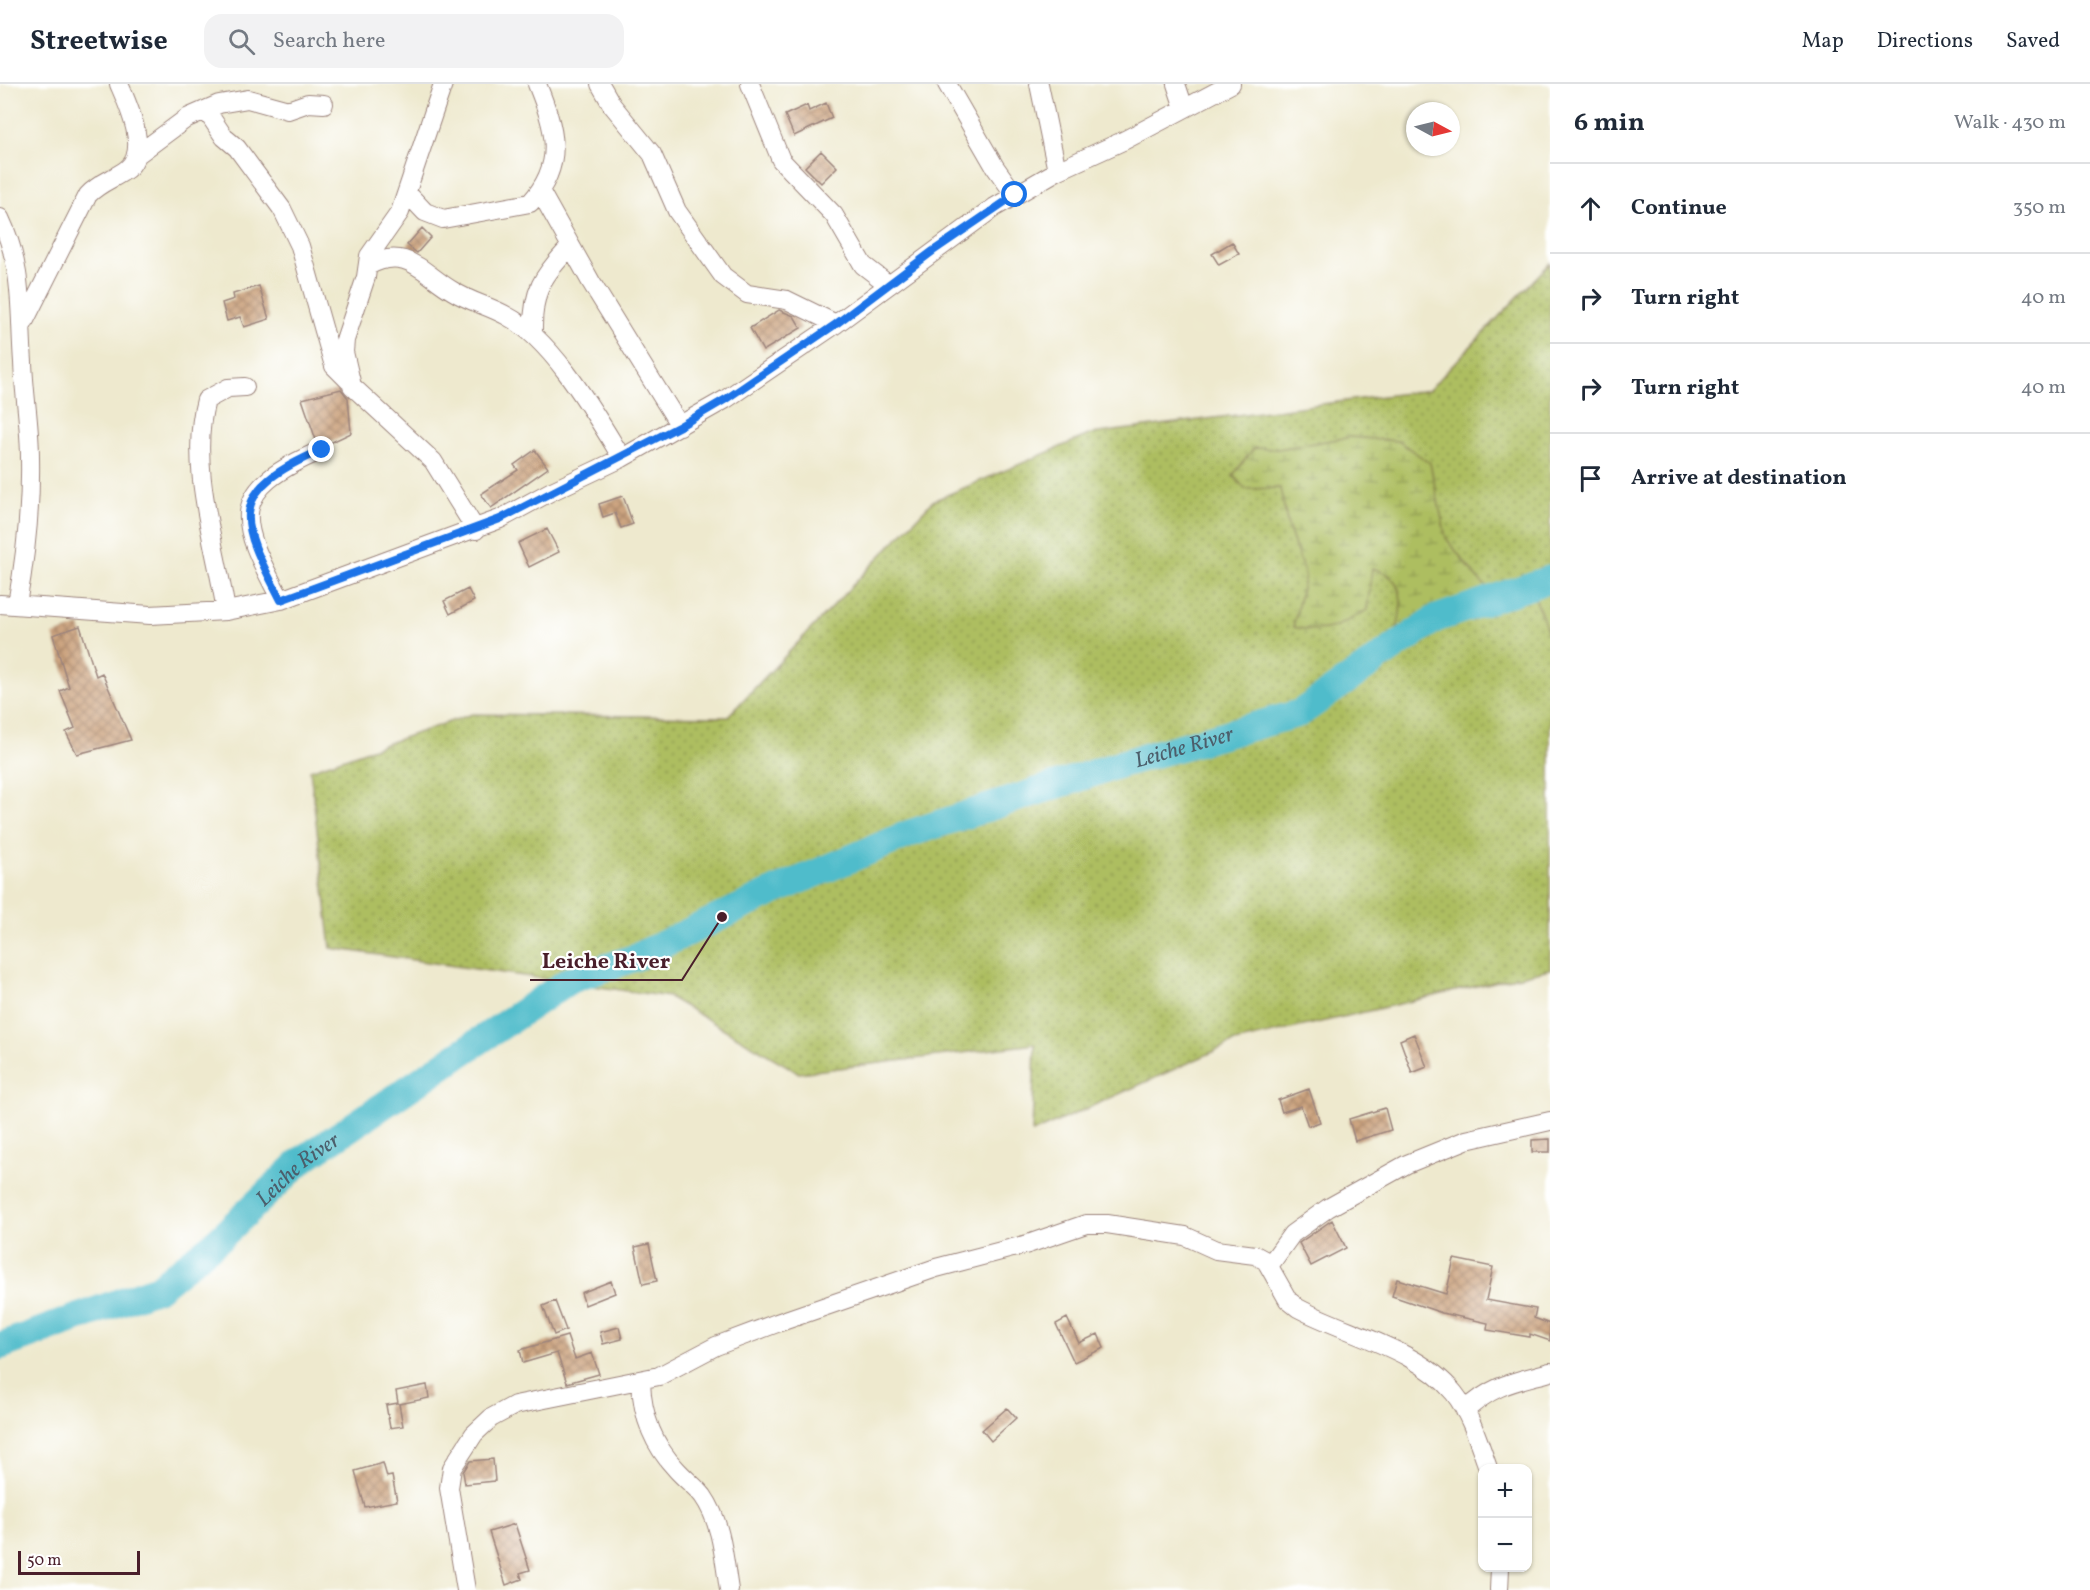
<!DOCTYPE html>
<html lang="en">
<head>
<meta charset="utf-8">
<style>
  :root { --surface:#fff; --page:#f2f2f3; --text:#1f2937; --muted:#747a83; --line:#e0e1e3 }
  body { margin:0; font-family:Vollkorn,serif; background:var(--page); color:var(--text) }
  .controls { position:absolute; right:18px; bottom:18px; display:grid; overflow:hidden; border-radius:12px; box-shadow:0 2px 4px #0004 }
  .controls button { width:54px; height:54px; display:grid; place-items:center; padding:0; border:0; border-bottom:2px solid var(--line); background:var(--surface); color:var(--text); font:30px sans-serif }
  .compass { position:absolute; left:1406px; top:18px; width:54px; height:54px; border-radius:50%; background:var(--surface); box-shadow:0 2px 4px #0004; rotate:97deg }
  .scale { position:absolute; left:18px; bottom:15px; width:122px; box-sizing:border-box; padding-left:6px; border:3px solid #4a1f2b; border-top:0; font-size:16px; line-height:21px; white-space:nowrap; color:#4a1f2b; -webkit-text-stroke:4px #fff; paint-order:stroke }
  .stop { position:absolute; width:18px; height:18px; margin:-14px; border:4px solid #1a73e8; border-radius:50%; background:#fff }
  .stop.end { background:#1a73e8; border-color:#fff; box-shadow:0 2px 6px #0008 }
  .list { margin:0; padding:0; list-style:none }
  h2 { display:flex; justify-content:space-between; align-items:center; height:78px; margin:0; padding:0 24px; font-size:26px }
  h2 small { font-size:20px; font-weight:400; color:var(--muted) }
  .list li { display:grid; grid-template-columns:39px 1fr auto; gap:18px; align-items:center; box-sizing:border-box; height:90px; padding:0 24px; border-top:2px solid var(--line) }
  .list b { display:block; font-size:22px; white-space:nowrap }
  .list em { font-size:20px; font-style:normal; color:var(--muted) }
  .icon { flex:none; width:33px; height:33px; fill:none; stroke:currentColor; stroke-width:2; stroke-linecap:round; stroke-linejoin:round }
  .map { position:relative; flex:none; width:1550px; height:1506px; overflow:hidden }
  header { display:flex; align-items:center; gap:36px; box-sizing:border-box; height:84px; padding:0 30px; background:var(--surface); border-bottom:2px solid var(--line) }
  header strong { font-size:28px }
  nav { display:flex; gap:33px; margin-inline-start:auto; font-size:21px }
  .search { width:420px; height:54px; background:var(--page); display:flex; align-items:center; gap:15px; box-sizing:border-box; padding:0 21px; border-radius:18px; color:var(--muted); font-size:22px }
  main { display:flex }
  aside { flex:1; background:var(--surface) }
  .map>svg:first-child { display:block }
  .grass { fill:url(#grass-dots); stroke:#7c6e46; stroke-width:1.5 }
  .wetland { fill:url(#wetland-marsh); stroke:#7c6e46; stroke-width:1.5 }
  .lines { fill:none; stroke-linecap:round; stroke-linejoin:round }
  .river { stroke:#50bccb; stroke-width:28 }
  .building { fill:url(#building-cross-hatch) }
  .minor-casing { stroke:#9c847c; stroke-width:20 }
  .minor { stroke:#fff; stroke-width:18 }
  .route { stroke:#1a73e8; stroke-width:8 }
  .labels { text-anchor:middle; stroke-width:4.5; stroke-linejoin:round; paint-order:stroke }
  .water-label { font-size:22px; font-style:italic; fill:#4c5e6b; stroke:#fff }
  .leader { fill:none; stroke:#4a1f2b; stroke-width:2 }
  .callout-dot { fill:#4a1f2b; stroke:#fff; stroke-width:2 }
  .callout-label { font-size:22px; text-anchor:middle; font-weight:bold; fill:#4a1f2b; stroke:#fff; stroke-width:4.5; stroke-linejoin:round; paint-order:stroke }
</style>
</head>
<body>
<header>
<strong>Streetwise</strong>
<div class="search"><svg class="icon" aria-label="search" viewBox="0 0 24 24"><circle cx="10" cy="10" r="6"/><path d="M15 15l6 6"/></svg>Search here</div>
<nav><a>Map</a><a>Directions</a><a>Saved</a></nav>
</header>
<main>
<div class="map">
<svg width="1550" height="1506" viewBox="0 0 1550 1506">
  <defs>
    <pattern id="grass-dots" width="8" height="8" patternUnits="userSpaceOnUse" patternTransform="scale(1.5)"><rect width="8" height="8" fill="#adbe61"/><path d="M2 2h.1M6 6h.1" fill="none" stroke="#8f9a50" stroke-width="1.8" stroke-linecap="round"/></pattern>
    <pattern id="wetland-marsh" width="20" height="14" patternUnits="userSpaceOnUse" patternTransform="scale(1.5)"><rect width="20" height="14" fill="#adbe61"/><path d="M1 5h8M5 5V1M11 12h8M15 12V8" fill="none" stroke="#8f9a50"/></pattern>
    <pattern id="building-cross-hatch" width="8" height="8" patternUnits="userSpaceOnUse" patternTransform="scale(1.5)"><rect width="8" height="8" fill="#cca480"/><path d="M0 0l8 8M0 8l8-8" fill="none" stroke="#a88569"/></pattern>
  </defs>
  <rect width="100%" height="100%" fill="#fff"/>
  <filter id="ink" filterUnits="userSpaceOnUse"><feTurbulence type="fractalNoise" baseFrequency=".0167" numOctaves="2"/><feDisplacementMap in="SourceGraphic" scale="12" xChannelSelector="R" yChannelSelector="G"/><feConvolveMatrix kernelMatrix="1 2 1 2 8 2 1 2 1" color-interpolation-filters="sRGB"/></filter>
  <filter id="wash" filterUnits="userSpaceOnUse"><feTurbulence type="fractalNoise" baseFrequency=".008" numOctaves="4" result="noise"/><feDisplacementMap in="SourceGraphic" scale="24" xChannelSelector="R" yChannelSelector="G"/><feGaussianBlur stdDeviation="1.35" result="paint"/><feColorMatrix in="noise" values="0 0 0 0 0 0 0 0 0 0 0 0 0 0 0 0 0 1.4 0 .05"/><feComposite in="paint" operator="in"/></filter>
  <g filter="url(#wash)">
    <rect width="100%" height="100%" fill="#eee9ce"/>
    <path class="grass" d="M1550,179V885L1235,958L1032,1049L1035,960L799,989L669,913L331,864L310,686L472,630L727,633L933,417L1091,350L1429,306Z"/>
    <path class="wetland" d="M1350,353L1398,357L1430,379L1446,454L1477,494L1492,508L1531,497L1550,485V554L1534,511L1450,537L1422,555L1395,563C1398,528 1415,496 1372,484L1367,526C1340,542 1326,551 1293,543L1305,491L1288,442L1280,404L1245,405L1233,391L1254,364L1278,365Z"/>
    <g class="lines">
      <path class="river" id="s1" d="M0,1262L158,1204L218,1156L302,1076L570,896L634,874L779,805L911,749L1124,679L1300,629L1435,535L1550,495"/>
    </g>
    <g id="blocks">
      <path class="building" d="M826,19L832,34L794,52L785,31L807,21L809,27Z
        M821,67L837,83L821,99L805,83Z
        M422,144L431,153L417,169L407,161Z
        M1232,158L1239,170L1219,181L1212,170Z
        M259,202L269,235L244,243L240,233L227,237L222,219L234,215L233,210Z
        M779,226L794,232L801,244L763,267L750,244Z
        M341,305L348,314L351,349L330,359L323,355L316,356L302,315Z
        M535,366L548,384L491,424L481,410L518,386L514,381Z
        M623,412L633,440L621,444L615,429L603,433L599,420Z
        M547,445L559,468L529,483L518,459Z
        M468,505L474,517L450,530L444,517Z
        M80,542L96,592L102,589L131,656L77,670L66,648L75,644L60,607L69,603L53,551Z
        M1414,950L1427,983L1412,989L1400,956Z
        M1309,1005L1320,1038L1308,1042L1301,1022L1282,1028L1278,1016Z
        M1385,1024L1391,1046L1355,1057L1349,1035Z
        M1550,1055V1068H1532V1056Z
        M1332,1136L1346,1164L1311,1182L1299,1159Z
        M649,1160L657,1197L643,1200L635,1163Z
        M1454,1175L1493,1183L1486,1216L1536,1225L1534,1234L1550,1240V1257L1530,1250V1253L1487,1246L1488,1239L1442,1229L1392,1212L1397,1195L1446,1210Z
        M611,1197L615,1209L585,1221L581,1209Z
        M555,1217L566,1246L554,1251L543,1222Z
        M1067,1234L1079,1259L1098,1250L1104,1264L1074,1278L1056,1240Z
        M619,1243L622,1255L603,1260L600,1248Z
        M567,1252L575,1275L592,1269L599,1290L567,1299L557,1269L523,1279L520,1266Z
        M427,1301L429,1314L399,1320L403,1342L390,1344L386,1321L398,1319L396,1307Z
        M1007,1324L1016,1334L991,1357L982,1346Z
        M493,1375L495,1397L465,1400L463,1388L470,1377Z
        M383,1379L387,1393L392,1392L397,1417L365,1423L355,1387Z
        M515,1440L530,1486L520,1489L522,1495L506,1501L489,1448Z"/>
    </g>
  </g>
  <g filter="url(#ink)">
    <use href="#blocks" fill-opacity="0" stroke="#9c847c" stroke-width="1.5"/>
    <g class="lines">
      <defs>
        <path id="minor" d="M443,0L400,128L369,172L366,193L345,256L344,268L352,302L433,377L476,446
          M600,0L612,21L652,70L677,127L723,192L747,210L787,216L836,240
          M750,0L781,76L834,131L863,181L889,201
          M947,0L995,83L1015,111
          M1039,0L1057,87
          M1176,0L1184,24
          M206,26L224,53L237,64L282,125L300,162L334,282L349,297
          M137,71L187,34L219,20L248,15L288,26L308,19L324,20
          M540,107L591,198L680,342
          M407,109L425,128L443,135L530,119C566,79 555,45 537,0
          M0,134C24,185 19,224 23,278C24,310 30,342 30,374C31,423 26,471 17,520
          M368,182C407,161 422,189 453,207C470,218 490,222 507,232C553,256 595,330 622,374
          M23,240L88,111C100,98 114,95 127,85C150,67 128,21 119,0
          M533,249C532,207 542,192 571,162
          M281,516C238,435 226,407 322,366
          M0,520L150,531L226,527L281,516L500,435L550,408L622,374L726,315L836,240L995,123L1057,87L1125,56L1231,0
          M226,527C216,462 188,381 206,316L228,304L245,303
          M1269,1182L1292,1150L1328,1124L1407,1080L1466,1056L1550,1037
          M641,1298C642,1332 653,1361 677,1386C685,1395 696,1403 703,1412C722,1439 724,1475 729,1506
          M1465,1327C1494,1300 1514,1298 1550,1288
          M466,1506L449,1404L452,1384L474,1350L491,1334L515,1321L659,1292L716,1262L777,1239L936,1184L1028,1160L1086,1140H1107L1185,1152L1216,1166L1255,1171L1266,1177L1288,1216L1298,1224C1347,1250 1418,1265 1454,1309C1470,1329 1480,1361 1488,1384
          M1499,1506L1500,1484"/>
      </defs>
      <use href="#minor" class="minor-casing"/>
      <use href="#minor" class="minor"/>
    </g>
  </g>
  <g class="lines" filter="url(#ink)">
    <path class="route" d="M322,366C226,407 238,435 281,516L500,435L680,342L726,315L836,240L933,167L1015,111"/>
  </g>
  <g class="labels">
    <g class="water-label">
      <text dy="8" stroke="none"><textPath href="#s1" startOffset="1342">Leiche River</textPath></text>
      <text dy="8" stroke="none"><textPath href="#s1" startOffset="352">Leiche River</textPath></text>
    </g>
  </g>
  <path class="leader" d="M722 833L682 896H530"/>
  <circle class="callout-dot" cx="722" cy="833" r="6"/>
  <g class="callout-label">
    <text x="606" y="884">Leiche River</text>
  </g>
</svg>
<div class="controls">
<button>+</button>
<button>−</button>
</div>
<svg class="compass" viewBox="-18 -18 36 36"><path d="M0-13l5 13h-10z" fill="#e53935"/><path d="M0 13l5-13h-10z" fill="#747a83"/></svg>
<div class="scale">50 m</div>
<div class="stop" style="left:1015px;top:111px"></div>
<div class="stop end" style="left:322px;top:366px"></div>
</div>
<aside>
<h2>6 min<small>Walk · 430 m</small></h2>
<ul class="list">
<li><svg class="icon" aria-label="ahead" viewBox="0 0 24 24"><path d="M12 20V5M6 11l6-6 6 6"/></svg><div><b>Continue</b></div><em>350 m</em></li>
<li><svg class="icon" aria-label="right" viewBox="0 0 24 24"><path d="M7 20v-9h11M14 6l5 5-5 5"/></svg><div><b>Turn right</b></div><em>40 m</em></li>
<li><svg class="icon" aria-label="right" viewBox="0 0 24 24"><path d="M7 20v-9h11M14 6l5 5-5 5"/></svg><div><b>Turn right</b></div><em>40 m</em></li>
<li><svg class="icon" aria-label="arrive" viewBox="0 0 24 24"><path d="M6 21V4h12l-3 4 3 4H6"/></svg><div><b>Arrive at destination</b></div></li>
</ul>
</aside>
</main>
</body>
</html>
